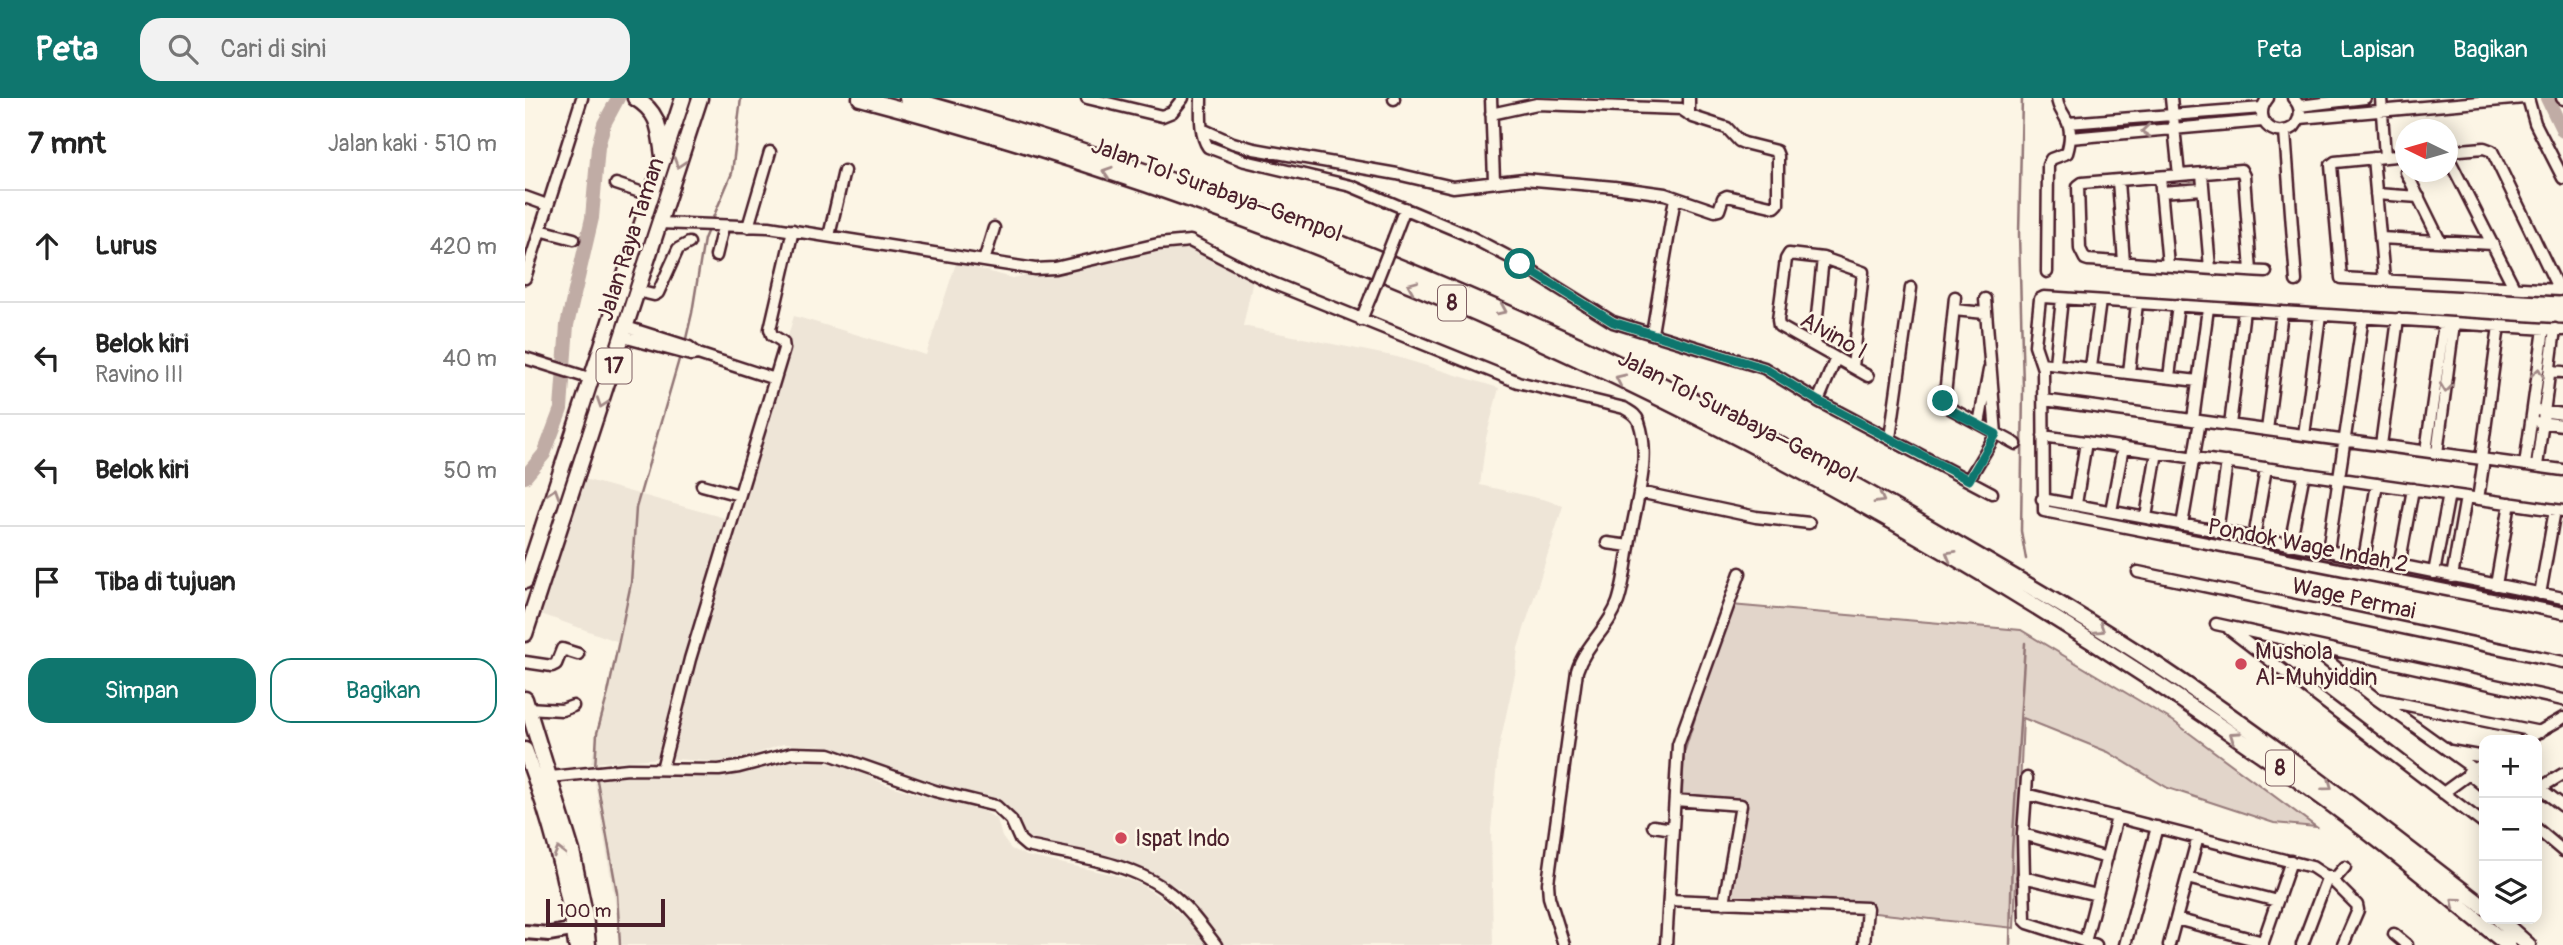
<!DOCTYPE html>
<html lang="id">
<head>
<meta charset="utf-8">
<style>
  :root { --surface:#fff; --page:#f2f2f2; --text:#222; --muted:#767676; --line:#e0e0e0; --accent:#0f766e }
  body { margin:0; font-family:Pangolin,sans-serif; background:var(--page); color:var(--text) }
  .controls { position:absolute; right:21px; bottom:21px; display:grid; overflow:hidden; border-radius:14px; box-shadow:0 4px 18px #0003 }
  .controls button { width:63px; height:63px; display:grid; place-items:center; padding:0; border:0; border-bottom:2px solid var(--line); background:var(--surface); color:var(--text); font:35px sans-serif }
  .compass { position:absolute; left:1870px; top:21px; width:63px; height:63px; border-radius:50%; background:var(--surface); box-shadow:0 4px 18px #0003; rotate:275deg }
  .scale { position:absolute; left:21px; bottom:18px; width:119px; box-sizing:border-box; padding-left:7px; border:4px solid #4a1f2b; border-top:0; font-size:19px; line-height:24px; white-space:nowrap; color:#4a1f2b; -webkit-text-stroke:5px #fcf5e5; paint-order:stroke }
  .stop { position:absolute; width:21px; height:21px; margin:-16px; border:5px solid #0f766e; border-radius:50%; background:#fff }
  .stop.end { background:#0f766e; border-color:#fff; box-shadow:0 2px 7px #0008 }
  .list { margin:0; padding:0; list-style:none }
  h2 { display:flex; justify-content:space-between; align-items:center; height:91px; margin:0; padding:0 28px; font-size:30px }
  h2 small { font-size:23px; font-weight:400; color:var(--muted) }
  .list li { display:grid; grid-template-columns:46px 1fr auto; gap:21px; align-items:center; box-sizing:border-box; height:112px; padding:0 28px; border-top:2px solid var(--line) }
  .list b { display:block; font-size:26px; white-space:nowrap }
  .list p { margin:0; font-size:23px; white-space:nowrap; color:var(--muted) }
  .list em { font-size:23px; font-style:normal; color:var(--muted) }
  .actions { display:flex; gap:14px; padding:21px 28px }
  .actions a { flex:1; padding:16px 0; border:2px solid var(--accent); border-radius:21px; text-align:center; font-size:24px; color:var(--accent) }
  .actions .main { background:var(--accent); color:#fff }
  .icon { flex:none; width:38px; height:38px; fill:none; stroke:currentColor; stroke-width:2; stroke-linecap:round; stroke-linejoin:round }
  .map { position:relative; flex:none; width:2038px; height:847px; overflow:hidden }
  header { display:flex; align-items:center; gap:42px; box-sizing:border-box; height:98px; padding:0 35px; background:var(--accent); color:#fff }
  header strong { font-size:33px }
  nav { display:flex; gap:38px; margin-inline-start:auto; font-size:24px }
  .search { width:490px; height:63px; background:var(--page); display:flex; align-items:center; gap:18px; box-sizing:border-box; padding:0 24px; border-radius:21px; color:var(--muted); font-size:26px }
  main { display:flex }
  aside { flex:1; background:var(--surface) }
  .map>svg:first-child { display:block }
  .built { fill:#eee5d7 }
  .green { fill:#e2d5ca; stroke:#967a7a; stroke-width:2 }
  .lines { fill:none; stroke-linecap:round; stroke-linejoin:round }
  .stream { stroke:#917474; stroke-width:2.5 }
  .river { stroke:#c0aca5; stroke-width:14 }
  .minor-casing { stroke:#4a1f2b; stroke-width:15 }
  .major-casing { stroke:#4a1f2b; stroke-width:18 }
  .highway-casing { stroke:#4a1f2b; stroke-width:19 }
  .minor { stroke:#fcf5e5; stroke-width:10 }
  .major { stroke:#fcf5e5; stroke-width:12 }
  .highway { stroke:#fcf5e5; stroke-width:14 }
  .minor-bridge-casing { stroke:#4a1f2b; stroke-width:15; stroke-linecap:butt }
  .minor-bridge { stroke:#fcf5e5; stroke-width:10 }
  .oneway { stroke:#a38a88 }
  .route { stroke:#0f766e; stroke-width:9 }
  .poi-dot { fill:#d1495b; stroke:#fcf5e5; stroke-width:2.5 }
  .labels { text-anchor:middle; stroke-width:5; stroke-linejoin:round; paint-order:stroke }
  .shield { fill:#fcf5e5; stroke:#7f5f63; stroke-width:2 }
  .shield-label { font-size:21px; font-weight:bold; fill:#4a1f2b }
  .street-label { font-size:23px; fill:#4a1f2b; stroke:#fcf5e5 }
  .poi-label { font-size:23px; fill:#4a1f2b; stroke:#fcf5e5; text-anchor:start }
</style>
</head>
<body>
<header>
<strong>Peta</strong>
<div class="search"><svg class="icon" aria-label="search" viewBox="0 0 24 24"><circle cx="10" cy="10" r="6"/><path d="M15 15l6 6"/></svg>Cari di sini</div>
<nav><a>Peta</a><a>Lapisan</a><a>Bagikan</a></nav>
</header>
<main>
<aside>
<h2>7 mnt<small>Jalan kaki · 510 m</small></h2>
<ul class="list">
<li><svg class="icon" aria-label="ahead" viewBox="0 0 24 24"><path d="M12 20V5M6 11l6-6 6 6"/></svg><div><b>Lurus</b></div><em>420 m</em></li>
<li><svg class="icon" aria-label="left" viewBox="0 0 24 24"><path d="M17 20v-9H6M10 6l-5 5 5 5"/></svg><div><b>Belok kiri</b><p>Ravino III</p></div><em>40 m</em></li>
<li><svg class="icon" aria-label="left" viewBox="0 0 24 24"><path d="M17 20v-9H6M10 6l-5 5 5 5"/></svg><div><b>Belok kiri</b></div><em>50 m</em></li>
<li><svg class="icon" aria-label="arrive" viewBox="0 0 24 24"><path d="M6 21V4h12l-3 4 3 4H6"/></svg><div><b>Tiba di tujuan</b></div></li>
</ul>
<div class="actions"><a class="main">Simpan</a><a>Bagikan</a></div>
</aside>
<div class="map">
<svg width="2038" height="847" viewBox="0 0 2038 847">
  <rect width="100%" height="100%" fill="#fcf5e5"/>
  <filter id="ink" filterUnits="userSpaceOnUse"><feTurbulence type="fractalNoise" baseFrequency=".0143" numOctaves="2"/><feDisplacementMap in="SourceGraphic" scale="14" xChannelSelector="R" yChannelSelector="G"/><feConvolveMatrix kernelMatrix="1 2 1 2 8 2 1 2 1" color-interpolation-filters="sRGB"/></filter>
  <g filter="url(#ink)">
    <path class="built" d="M657,147L728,182L718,228L872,259L974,290L961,340L955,387L1021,402L1038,408L993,550L990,576L973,654L966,732L968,847H97L69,679L128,674L188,678L263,661L300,664L328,671L360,686L398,698L431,703L454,710L472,721L477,739L486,751L502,758L586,776L615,786L638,801L666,826L680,845L689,833L655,791L621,773L581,758L501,743L495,738L486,714L477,706L370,676L330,658L300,648L258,646L220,660L193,664L138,660L66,665L94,544L16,516L59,381L207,422L269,218L401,257L431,165L488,180Z"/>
    <path class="green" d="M1206,507L1496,532L1648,623L1791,729L1749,725L1643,690L1583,654L1498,620L1489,830L1202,799L1219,702L1157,696L1159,655Z"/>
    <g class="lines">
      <path class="stream" d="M1497,0L1494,136L1498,289L1496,433L1501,461
        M160,245L167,215L179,141L207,75L216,0
        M70,671L72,635L83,595L106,485L111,410L155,258
        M71,677L92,795L95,847
        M1485,847L1487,753L1500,545"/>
      <path class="river" d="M2022,0L2038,33
        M0,379L19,356L36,311L42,227L67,120L73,49L79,26L93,0"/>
      <defs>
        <path id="minor" d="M562,0L637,18L647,14L658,0
          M676,0C676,15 674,36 683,49L720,63L826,88L940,136L982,158L1088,224L1239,270L1293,303L1467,395
          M966,0L969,83
          M1646,0L1654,77
          M1743,0C1726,20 1748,43 1769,29C1777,19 1777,9 1768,0
          M1856,0L1860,59
          M2003,0L2010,25L2038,80
          M2037,0L2038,1
          M869,1V0
          M1774,8L1840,0
          M1164,17V0
          M1775,20L1999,0
          M1543,25L1737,10
          M677,31L708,45L729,51L872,76L928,89L999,81L1089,89L1140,96L1190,113L1194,112L1198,100L1202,98L1250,109L1253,106V58L1251,53L1219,45L1214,43L1202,30L1168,19L1156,11L1012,6L966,16
          M1760,34L1771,183
          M1545,40L1738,23
          M1881,57L1810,64L1806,67L1816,180L2034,192L1967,53L1959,50L1923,53
          M1923,59L1989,189
          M1848,60L1859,182
          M1881,74L1915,143
          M1677,76L1685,170
          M1635,79L1643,167
          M1593,83L1599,164
          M91,86L127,98
          M1636,94L1678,91
          M1851,96L1894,99
          M0,99L22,107
          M134,125L244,129L510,171L530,170L633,146L665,143L745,184L993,284L1099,310C1105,314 1111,316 1114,324C1126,359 1112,401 1106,436C1102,458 1100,483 1093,504C1084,530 1060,547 1052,573L1023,785L1024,799L1039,847
          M223,129L245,54
          M15,132L49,141
          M304,138L319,73
          M869,139L880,110
          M1855,140L1968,146
          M191,158L198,129
          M459,163L469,130
          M1726,173L1719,78L1716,72L1557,85L1553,88L1555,151L1560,161L1563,162C1623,166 1682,171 1741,174
          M1522,174L1523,67L1526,61L1542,55C1545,45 1547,31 1541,21C1537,13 1533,10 1532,0
          M0,180L57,0
          M112,193L129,197L133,195L153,151L164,145
          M1430,199L1419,307L1491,346
          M1429,212L1460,215
          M836,222L845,200
          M101,229L164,249L173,256
          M2038,232L1519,199L1515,201L1510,247L1518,271L1519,413L2038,515
          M1127,235L1150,100
          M98,239L166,257L173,256L250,281
          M1289,247L1298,160
          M0,260L67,281
          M1516,265L1673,283
          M1530,265L1537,201
          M1328,269L1338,174L1298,160L1264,156L1261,161L1253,222L1254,228L1343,278
          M1566,269L1575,203
          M2025,273L2038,274
          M1604,274L1612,206
          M1644,279L1653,207
          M1519,302L2038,372
          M1293,303L1311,260
          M2015,313L2038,316
          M1668,322L1683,210
          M2014,324L2038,327
          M1454,326L1464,272
          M1705,327L1719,212
          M1742,332L1757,214
          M1779,337L1795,217
          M1518,338L2038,413
          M1365,340L1386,190
          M1856,347L1873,221
          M1901,353L1919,225
          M1912,355L1929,225
          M1956,361L1974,228
          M2000,367L2019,231
          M2012,368L2030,231
          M1444,381L1471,336L1460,201
          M177,387L214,397
          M1114,394L1231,419L1284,425
          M1517,401L1803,453L2038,500
          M1953,401L1959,361
          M1551,406L1561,344
          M1586,413L1598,349
          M1621,419L1632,354
          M1657,427L1675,323
          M1692,434L1702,364
          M1729,440L1741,370
          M1082,445L1104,448
          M1765,447L1779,375
          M1803,453L1838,219
          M1839,461L1852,386
          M1874,468L1888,391
          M1613,474L2038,564
          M1909,475L1924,396
          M1927,479L1941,399
          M1971,487L1985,405
          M2015,496L2030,412
          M1691,526L2038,602
          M1704,531L1959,726
          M1785,549L1850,600L1949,671
          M0,564L27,568L31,566L37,551L53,556
          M1853,601L2015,634
          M2,610L37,612L48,608
          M2000,642L2038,620
          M1925,653L1959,659
          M137,671L165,561L259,251L258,244L247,237L245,231L268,132
          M1943,675L1959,688
          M26,679L103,671L194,672L214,669L267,655L304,656L410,693L471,708L486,722L495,742L502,748C549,758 607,764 645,795C663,809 677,829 691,847
          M1502,680L1498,736L1500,822L1503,825L1571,847
          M2012,688L2038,708
          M2015,690L2038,676
          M1918,695L1959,665
          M1501,696L1787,769L1808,783L1832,807L1833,812L1818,847
          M1150,702L1216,707L1199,805
          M1128,728L1148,731
          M2012,731L2038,753
          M1498,736L1582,760
          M1498,779L1572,797
          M1662,780L1752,803
          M1808,783L1820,769
          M1144,802L1342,810L1339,847
          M1651,821L1738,844
          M1869,836L1882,847
          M1560,844L1592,719
          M1141,847L1153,647L1215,475
          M1600,847L1632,729
          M1644,847L1673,739
          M1737,847L1766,763
          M1777,847L1803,778"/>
        <path id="major" d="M0,834L24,836L58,830"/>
        <path id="highway" d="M110,0C135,15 134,31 138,58
          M335,0C855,136 1348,378 1784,690C1853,739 1917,794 1983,847
          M382,0C752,103 1105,253 1436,448C1503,487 1570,526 1635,569C1747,644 1853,727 1959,809
          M0,483L158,0
          M0,536L175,0
          M0,601L47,753L60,816L63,847
          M0,652C24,716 42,779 51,847
          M1974,821L2003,847"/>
      </defs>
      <use href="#minor" class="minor-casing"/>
      <use href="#major" class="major-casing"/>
      <use href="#highway" class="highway-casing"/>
      <use href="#minor" class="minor"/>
      <use href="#major" class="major"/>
      <use href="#highway" class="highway"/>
      <defs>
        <path id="minor-bridge" d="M845,200L869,139"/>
      </defs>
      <use href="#minor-bridge" class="minor-bridge-casing"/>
      <use href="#minor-bridge" class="minor-bridge"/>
    </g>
    <defs><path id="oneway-chevron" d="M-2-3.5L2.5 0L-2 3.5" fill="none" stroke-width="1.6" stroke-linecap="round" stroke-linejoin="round" transform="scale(1.75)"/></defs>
    <g class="oneway">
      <use href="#oneway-chevron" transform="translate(1621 33) rotate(175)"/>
      <use href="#oneway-chevron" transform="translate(154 65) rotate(108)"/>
      <use href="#oneway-chevron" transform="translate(582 74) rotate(-162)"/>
      <use href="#oneway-chevron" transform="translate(887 188) rotate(-157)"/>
      <use href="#oneway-chevron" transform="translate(977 212) rotate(24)"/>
      <use href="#oneway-chevron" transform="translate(2013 275) rotate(-82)"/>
      <use href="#oneway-chevron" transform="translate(1095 281) rotate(-155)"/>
      <use href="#oneway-chevron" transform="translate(1921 290) rotate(97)"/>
      <use href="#oneway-chevron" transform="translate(77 305) rotate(109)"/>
      <use href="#oneway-chevron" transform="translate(29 395) rotate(-72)"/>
      <use href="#oneway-chevron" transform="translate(1355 401) rotate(29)"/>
      <use href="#oneway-chevron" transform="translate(1425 457) rotate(-150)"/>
      <use href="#oneway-chevron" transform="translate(1575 531) rotate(33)"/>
      <use href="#oneway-chevron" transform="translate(1709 638) rotate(-145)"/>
      <use href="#oneway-chevron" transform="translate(1803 688) rotate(36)"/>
      <use href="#oneway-chevron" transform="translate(34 754) rotate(-105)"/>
      <use href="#oneway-chevron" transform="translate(1930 804) rotate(-141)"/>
    </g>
  </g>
  <g class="lines" filter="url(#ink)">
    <path class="route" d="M995,166L1088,224L1239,270L1293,303L1444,382L1471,336L1420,309L1418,303"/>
  </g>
  <g class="poi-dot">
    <circle cx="1716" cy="566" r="7"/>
    <circle cx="596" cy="740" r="7"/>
  </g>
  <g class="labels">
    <g class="shield">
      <rect x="913" y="187.5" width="28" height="35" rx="5"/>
      <rect x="71.5" y="250.5" width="35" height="35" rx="5"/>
      <rect x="1741" y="652.5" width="28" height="35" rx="5"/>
    </g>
    <g class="shield-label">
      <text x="927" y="212">8</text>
      <text x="89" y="275">17</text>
      <text x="1755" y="677">8</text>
    </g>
    <g class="street-label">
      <text transform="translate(692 91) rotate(20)" y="8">Jalan Tol Surabaya–Gempol</text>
      <text transform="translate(105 141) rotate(-72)" y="8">Jalan Raya Taman</text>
      <text transform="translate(1309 237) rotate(29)" y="8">Alvino I</text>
      <text transform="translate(1213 318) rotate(27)" y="8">Jalan Tol Surabaya–Gempol</text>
      <text transform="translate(1783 447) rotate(11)" y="8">Pondok Wage Indah 2</text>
      <text transform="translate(1829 500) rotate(12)" y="8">Wage Permai</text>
    </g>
    <g class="poi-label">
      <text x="1730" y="561">Mushola<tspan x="1730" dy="26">Al-Muhyiddin</tspan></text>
      <text x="610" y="748">Ispat Indo</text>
    </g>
  </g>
</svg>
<div class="controls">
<button>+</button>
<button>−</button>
<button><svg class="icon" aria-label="layers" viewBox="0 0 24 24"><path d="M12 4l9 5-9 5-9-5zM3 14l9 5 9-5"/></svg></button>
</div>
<svg class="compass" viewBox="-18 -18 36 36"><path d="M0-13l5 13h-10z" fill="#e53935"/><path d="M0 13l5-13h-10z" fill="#767676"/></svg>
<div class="scale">100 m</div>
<div class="stop" style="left:995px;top:166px"></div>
<div class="stop end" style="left:1418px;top:303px"></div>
</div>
</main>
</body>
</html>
